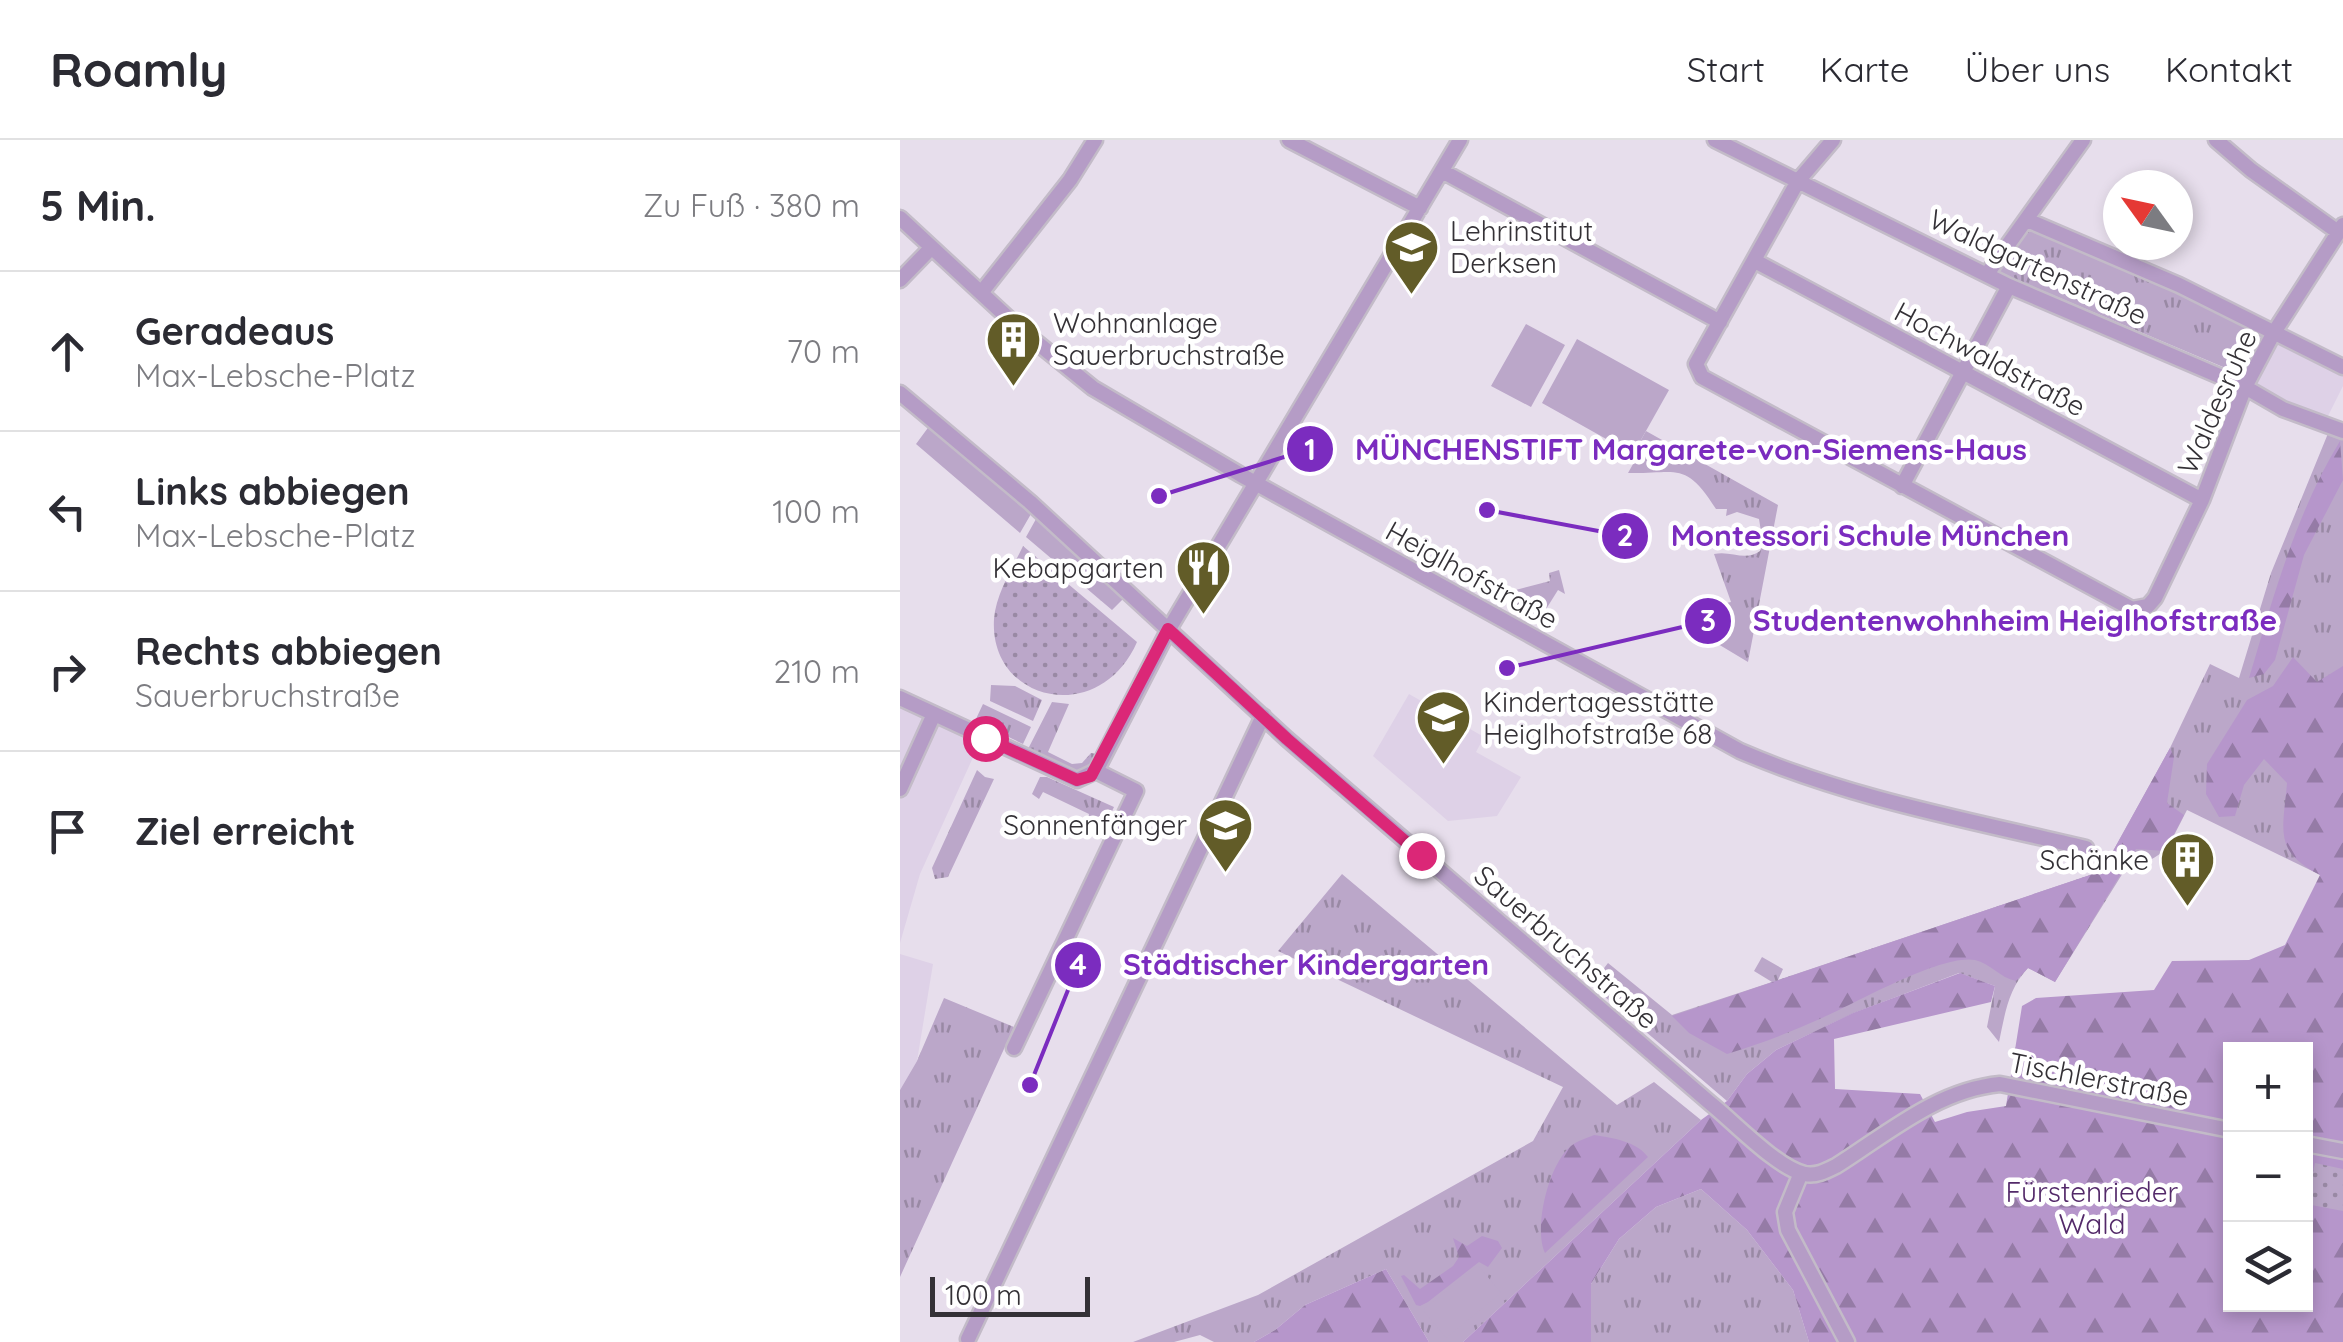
<!DOCTYPE html>
<html lang="de">
<head>
<meta charset="utf-8">
<style>
  :root { --surface:#fff; --page:#f2f2f3; --text:#2b2b33; --muted:#7c7c81; --line:#e1e1e2 }
  body { margin:0; font-family:Quicksand,sans-serif; background:var(--page); color:var(--text) }
  .controls { position:absolute; right:30px; bottom:30px; display:grid; overflow:hidden; border-radius:0px; box-shadow:0 5px 15px #0003 }
  .controls button { width:90px; height:90px; display:grid; place-items:center; padding:0; border:0; border-bottom:2px solid var(--line); background:var(--surface); color:var(--text); font:50px sans-serif }
  .compass { position:absolute; left:1203px; top:30px; width:90px; height:90px; border-radius:50%; background:var(--surface); box-shadow:0 5px 15px #0003; rotate:303deg }
  .scale { position:absolute; left:30px; bottom:25px; width:160px; box-sizing:border-box; padding-left:10px; border:5px solid #343136; border-top:0; font-size:28px; line-height:35px; white-space:nowrap; color:#343136; -webkit-text-stroke:8px #fff; paint-order:stroke }
  .stop { position:absolute; width:30px; height:30px; margin:-22px; border:8px solid #db2777; border-radius:50%; background:#fff }
  .stop.end { background:#db2777; border-color:#fff; box-shadow:0 2px 10px #0008 }
  .list { margin:0; padding:0; list-style:none }
  h2 { display:flex; justify-content:space-between; align-items:center; height:130px; margin:0; padding:0 40px; font-size:42px }
  h2 small { font-size:32px; font-weight:400; color:var(--muted) }
  .list li { display:grid; grid-template-columns:65px 1fr auto; gap:30px; align-items:center; box-sizing:border-box; height:160px; padding:0 40px; border-top:2px solid var(--line) }
  .list b { display:block; font-size:38px; white-space:nowrap }
  .list p { margin:0; font-size:32px; white-space:nowrap; color:var(--muted) }
  .list em { font-size:32px; font-style:normal; color:var(--muted) }
  .icon { flex:none; width:55px; height:55px; fill:none; stroke:currentColor; stroke-width:2; stroke-linecap:round; stroke-linejoin:round }
  .map { position:relative; flex:none; width:1443px; height:1202px; overflow:hidden }
  header { display:flex; align-items:center; gap:60px; box-sizing:border-box; height:140px; padding:0 50px; background:var(--surface); border-bottom:2px solid var(--line) }
  header strong { font-size:48px }
  nav { display:flex; gap:55px; margin-inline-start:auto; font-size:35px }
  main { display:flex }
  aside { flex:1; background:var(--surface) }
  .map>svg:first-child { display:block }
  .built { fill:#ded1e7 }
  .grass { fill:url(#grass-tufts) }
  .forest { fill:url(#forest-firs); fill-rule:evenodd }
  .garden { fill:url(#garden-dots) }
  .pitch { fill:#bba7c9 }
  .lines { fill:none; stroke-linecap:round; stroke-linejoin:round }
  .minor-casing { stroke:#c3bbc8; stroke-width:19 }
  .minor { stroke:#b59cc6; stroke-width:14 }
  .route { stroke:#db2777; stroke-width:12 }
  .labels { text-anchor:middle; stroke-width:9; stroke-linejoin:round; paint-order:stroke }
  .poi-label { font-size:28px; fill:#343136; stroke:#fff; text-anchor:start }
  .street-label { font-size:28px; fill:#343136; stroke:#fff }
  .park-label { font-size:28px; fill:#532969; stroke:#fff }
  .leader { fill:none; stroke:#7b2cbf; stroke-width:4 }
  .callout-dot { fill:#7b2cbf; stroke:#fff; stroke-width:4 }
  .mark-label { font-size:30px; text-anchor:middle; font-weight:bold; fill:#fff }
  .callout-label { font-size:30px; text-anchor:middle; font-weight:bold; fill:#7b2cbf; stroke:#fff; stroke-width:9; stroke-linejoin:round; paint-order:stroke }
</style>
</head>
<body>
<header>
<strong>Roamly</strong>
<nav><a>Start</a><a>Karte</a><a>Über uns</a><a>Kontakt</a></nav>
</header>
<main>
<aside>
<h2>5 Min.<small>Zu Fuß · 380 m</small></h2>
<ul class="list">
<li><svg class="icon" aria-label="ahead" viewBox="0 0 24 24"><path d="M12 20V5M6 11l6-6 6 6"/></svg><div><b>Geradeaus</b><p>Max-Lebsche-Platz</p></div><em>70 m</em></li>
<li><svg class="icon" aria-label="left" viewBox="0 0 24 24"><path d="M17 20v-9H6M10 6l-5 5 5 5"/></svg><div><b>Links abbiegen</b><p>Max-Lebsche-Platz</p></div><em>100 m</em></li>
<li><svg class="icon" aria-label="right" viewBox="0 0 24 24"><path d="M7 20v-9h11M14 6l5 5-5 5"/></svg><div><b>Rechts abbiegen</b><p>Sauerbruchstraße</p></div><em>210 m</em></li>
<li><svg class="icon" aria-label="arrive" viewBox="0 0 24 24"><path d="M6 21V4h12l-3 4 3 4H6"/></svg><div><b>Ziel erreicht</b></div></li>
</ul>
</aside>
<div class="map">
<svg width="1443" height="1202" viewBox="0 0 1443 1202">
  <defs>
    <pattern id="grass-tufts" width="24" height="20" patternUnits="userSpaceOnUse" patternTransform="scale(2.5)"><rect width="24" height="20" fill="#bba7c9"/><path d="M3 7l-1-3M5 7V3M7 7l1-3M15 17l-1-3M17 17v-4M19 17l1-3" fill="none" stroke="#9989a4"/></pattern>
    <pattern id="forest-firs" width="22" height="20" patternUnits="userSpaceOnUse" patternTransform="scale(2.5)"><rect width="22" height="20" fill="#b696cb"/><path d="M5 1l3.5 6h-7zM16 11l3.5 6h-7z" fill="#957ba6"/></pattern>
    <pattern id="garden-dots" width="8" height="8" patternUnits="userSpaceOnUse" patternTransform="scale(2.5)"><rect width="8" height="8" fill="#bba7c9"/><path d="M2 2h.1M6 6h.1" fill="none" stroke="#9989a4" stroke-width="1.8" stroke-linecap="round"/></pattern>
  </defs>
  <rect width="100%" height="100%" fill="#e7deec"/>
  <path class="built" d="M1375,203L1443,236V246L1425,282L1351,247Z
    M509,554L584,597L576,612L621,637L597,676L548,681L473,616Z
    M0,564L80,602L20,734L0,803Z
    M0,814L33,824L17,921L0,950Z"/>
  <path class="grass" d="M1128,89L1345,182L1362,194L1342,235L1098,132Z
    M30,285L131,374L120,393L16,304Z
    M746,291L878,365L848,522L783,483L795,469L831,462L814,414C831,410 845,422 860,411L863,404L859,379L837,372L826,376L827,369H816C785,320 777,334 728,333L737,317L733,314Z
    M1429,291L1443,294V746L1287,670C1268,706 1268,718 1226,728L1155,842L1128,828C1108,849 1105,874 1099,902L1087,887L1095,846L1059,833L954,873L876,910L847,934L827,961L691,845L708,823L772,875L872,842L854,831L862,817L883,829L878,840L1202,731L1270,608L1310,524L1339,538L1371,433Z
    M136,379L223,459L212,470L126,397Z
    M659,430L665,454L658,450L643,474L650,479L647,484L638,485L607,466H613L618,458L608,452L650,441L649,433Z
    M91,545L115,546L142,560L133,581L90,561Z
    M152,562L169,564L148,612L172,624L182,623L191,613L197,614L188,629L177,633L127,611Z
    M83,564L131,587L123,604L75,581Z
    M77,630L85,637L94,639L48,737L35,739L32,728Z
    M140,637H147L214,667L201,694L192,690L188,680L189,674L143,652L139,659L132,654Z
    M442,734L717,965L754,942L801,980L563,1202H529L486,1129L405,1165L375,1190L354,1202H314L300,1195L274,1202H233L358,1155L633,1001L663,947L378,811Z
    M44,858L114,887L0,1137V950L17,921Z
    M801,1049L847,1090L893,1150L909,1202H691V1144L719,1099L756,1067Z"/>
  <path class="forest" d="M1440,301L1443,340L1404,415L1375,520L1364,534L1349,538C1373,458 1396,373 1440,301Z
    M1393,517L1417,542L1443,526V1202H909L893,1150L847,1090L801,1049L756,1067L719,1099L691,1144V1202H563L801,980L827,961L847,934L876,910L953,873L1060,833L1095,846L1091,862L934,899L935,949L1020,954L1035,982L1067,972L1106,966L1122,866L1136,858L1254,850L1272,821L1349,820L1385,805L1420,735C1373,711 1383,691 1387,643L1364,619L1344,645L1335,676L1319,677L1306,654L1307,624L1347,560L1373,546ZM1330,909H1406V1164H1330Z
    M1270,608L1274,617L1267,663L1284,675L1265,711L1236,709L1155,842L1128,828L1116,841C1100,838 1090,823 1075,820C1041,814 956,863 922,878C891,892 860,904 827,914L789,893L772,876L1202,731Z
    M694,995C713,998 736,1001 748,1017L645,1113C633,1088 649,1023 671,1006C677,1001 687,998 694,995Z
    M582,1096L598,1101L602,1108L588,1127L579,1122L528,1162L520,1166L516,1165L501,1136L504,1135L520,1149L553,1126L559,1117L553,1098L567,1106Z
    M486,1129L529,1202H354L375,1190L405,1165Z"/>
  <path class="garden" d="M123,406L237,502C200,587 89,563 94,479C96,454 112,429 123,406Z
    M1415,1023L1443,1029V1071L1406,1064Z"/>
  <path class="pitch" d="M626,184L665,205L631,267L591,246Z
    M677,199L769,250L733,314L642,263Z
    M578,1125L601,1153L546,1198L523,1170Z"/>
  <g class="lines">
    <defs>
      <path id="minor" d="M389,0L520,68
        M815,0L1109,146L1345,247L1383,269L1443,291
        M933,0L898,41L796,224L802,237L1232,469L1248,466L1255,458L1302,360L1345,247L1373,194L1443,85
        M1316,0L1351,30L1438,92
        M542,31L820,182
        M0,78L120,189L193,248L341,335L840,611C951,659 1069,680 1186,708
        M1127,80L1279,145L1443,227
        M855,121L1302,360
        M1087,134L1183,0
        M0,140L31,108
        M81,153L170,40L195,0
        M0,253L130,362L387,599L810,963C834,982 877,1028 905,1034C917,1036 926,1031 936,1026C987,994 1037,950 1100,944L1330,990
        M1002,346L1109,146
        M0,558L177,640L196,631L269,489L560,0
        M0,649L34,574
        M114,908L236,651L196,631
        M1406,1004L1443,1011
        M901,1033L885,1072L888,1090L947,1202
        M68,1199L363,576"/>
    </defs>
    <use href="#minor" class="minor-casing"/>
    <use href="#minor" class="minor"/>
  </g>
  <g class="lines">
    <path class="route" d="M85,598L177,640L191,636L268,489L387,599L521,715"/>
  </g>
  <defs>
    <symbol id="school-pin" viewBox="-11 -11 22 30"><path d="M0 17L-7.5 6A9.5 9.5 0 1 1 7.5 6Z" fill="#625c28" stroke="#fff"/><path d="M0-5L7-2L0 1L-7-2ZM-4 1L0 2.5L4 1V4Q0 6-4 4Z" fill="#fff"/></symbol>
    <symbol id="building-pin" viewBox="-11 -11 22 30"><path d="M0 17L-7.5 6A9.5 9.5 0 1 1 7.5 6Z" fill="#625c28" stroke="#fff"/><path d="M-4-6H4V6H1V3H-1V6H-4ZM-2.5-4.3h1.7v1.8h-1.7ZM.8-4.3h1.7v1.8H.8ZM-2.5-1h1.7V.8h-1.7ZM.8-1h1.7V.8H.8Z" fill="#fff"/></symbol>
    <symbol id="restaurant-pin" viewBox="-11 -11 22 30"><path d="M0 17L-7.5 6A9.5 9.5 0 1 1 7.5 6Z" fill="#625c28" stroke="#fff"/><path d="M-5-6h1v4h1v-4h1v4h1v-4h1v5L-1.5 .5V6h-2V.5L-5-1ZM5-6V6H3V1.5H1.5Q1.5-4 5-6Z" fill="#fff"/></symbol>
  </defs>
  <g fill-rule="evenodd">
    <use href="#school-pin" x="480" y="76" width="63" height="86"/>
    <use href="#building-pin" x="82" y="168" width="63" height="86"/>
    <use href="#restaurant-pin" x="272" y="396" width="63" height="86"/>
    <use href="#school-pin" x="512" y="546" width="63" height="86"/>
    <use href="#school-pin" x="294" y="654" width="63" height="86"/>
    <use href="#building-pin" x="1256" y="688" width="63" height="86"/>
  </g>
  <g class="labels">
    <g class="poi-label">
      <text x="550" y="101">Lehrinstitut<tspan x="550" dy="32">Derksen</tspan></text>
      <text x="153" y="193">Wohnanlage<tspan x="153" dy="32">Sauerbruchstraße</tspan></text>
      <text x="264" y="438" text-anchor="end">Kebapgarten</text>
      <text x="583" y="572">Kindertagesstätte<tspan x="583" dy="32">Heiglhofstraße 68</tspan></text>
      <text x="287" y="695" text-anchor="end">Sonnenfänger</text>
      <text x="1249" y="730" text-anchor="end">Schänke</text>
    </g>
    <g class="street-label">
      <text transform="translate(1138 127) rotate(25)" y="10">Waldgartenstraße</text>
      <text transform="translate(1090 219) rotate(28)" y="10">Hochwaldstraße</text>
      <text transform="translate(1317 262) rotate(-66)" y="10">Waldesruhe</text>
      <text transform="translate(572 435) rotate(29)" y="10">Heiglhofstraße</text>
      <text transform="translate(666 807) rotate(41)" y="10">Sauerbruchstraße</text>
      <text transform="translate(1199 939) rotate(11)" y="10">Tischlerstraße</text>
    </g>
    <g class="park-label">
      <text x="1192" y="1062">Fürstenrieder<tspan x="1192" dy="32">Wald</tspan></text>
    </g>
  </g>
  <path class="leader" d="M259 356L410 309M587 370L725 396M607 528L808 481M130 945L178 825"/>
  <g class="callout-dot">
    <circle cx="259" cy="356" r="10"/>
    <circle cx="587" cy="370" r="10"/>
    <circle cx="607" cy="528" r="10"/>
    <circle cx="130" cy="945" r="10"/>
    <circle cx="410" cy="309" r="25"/>
    <circle cx="725" cy="396" r="25"/>
    <circle cx="808" cy="481" r="25"/>
    <circle cx="178" cy="825" r="25"/>
  </g>
  <g class="mark-label">
    <text x="410" y="320">1</text>
    <text x="725" y="406">2</text>
    <text x="808" y="491">3</text>
    <text x="178" y="835">4</text>
  </g>
  <g class="callout-label">
    <text x="791" y="320">MÜNCHENSTIFT Margarete-von-Siemens-Haus</text>
    <text x="970" y="406">Montessori Schule München</text>
    <text x="1115" y="491">Studentenwohnheim Heiglhofstraße</text>
    <text x="406" y="835">Städtischer Kindergarten</text>
  </g>
</svg>
<div class="controls">
<button>+</button>
<button>−</button>
<button><svg class="icon" aria-label="layers" viewBox="0 0 24 24"><path d="M12 4l9 5-9 5-9-5zM3 14l9 5 9-5"/></svg></button>
</div>
<svg class="compass" viewBox="-18 -18 36 36"><path d="M0-13l5 13h-10z" fill="#e53935"/><path d="M0 13l5-13h-10z" fill="#7c7c81"/></svg>
<div class="scale">100 m</div>
<div class="stop" style="left:85px;top:598px"></div>
<div class="stop end" style="left:521px;top:715px"></div>
</div>
</main>
</body>
</html>
